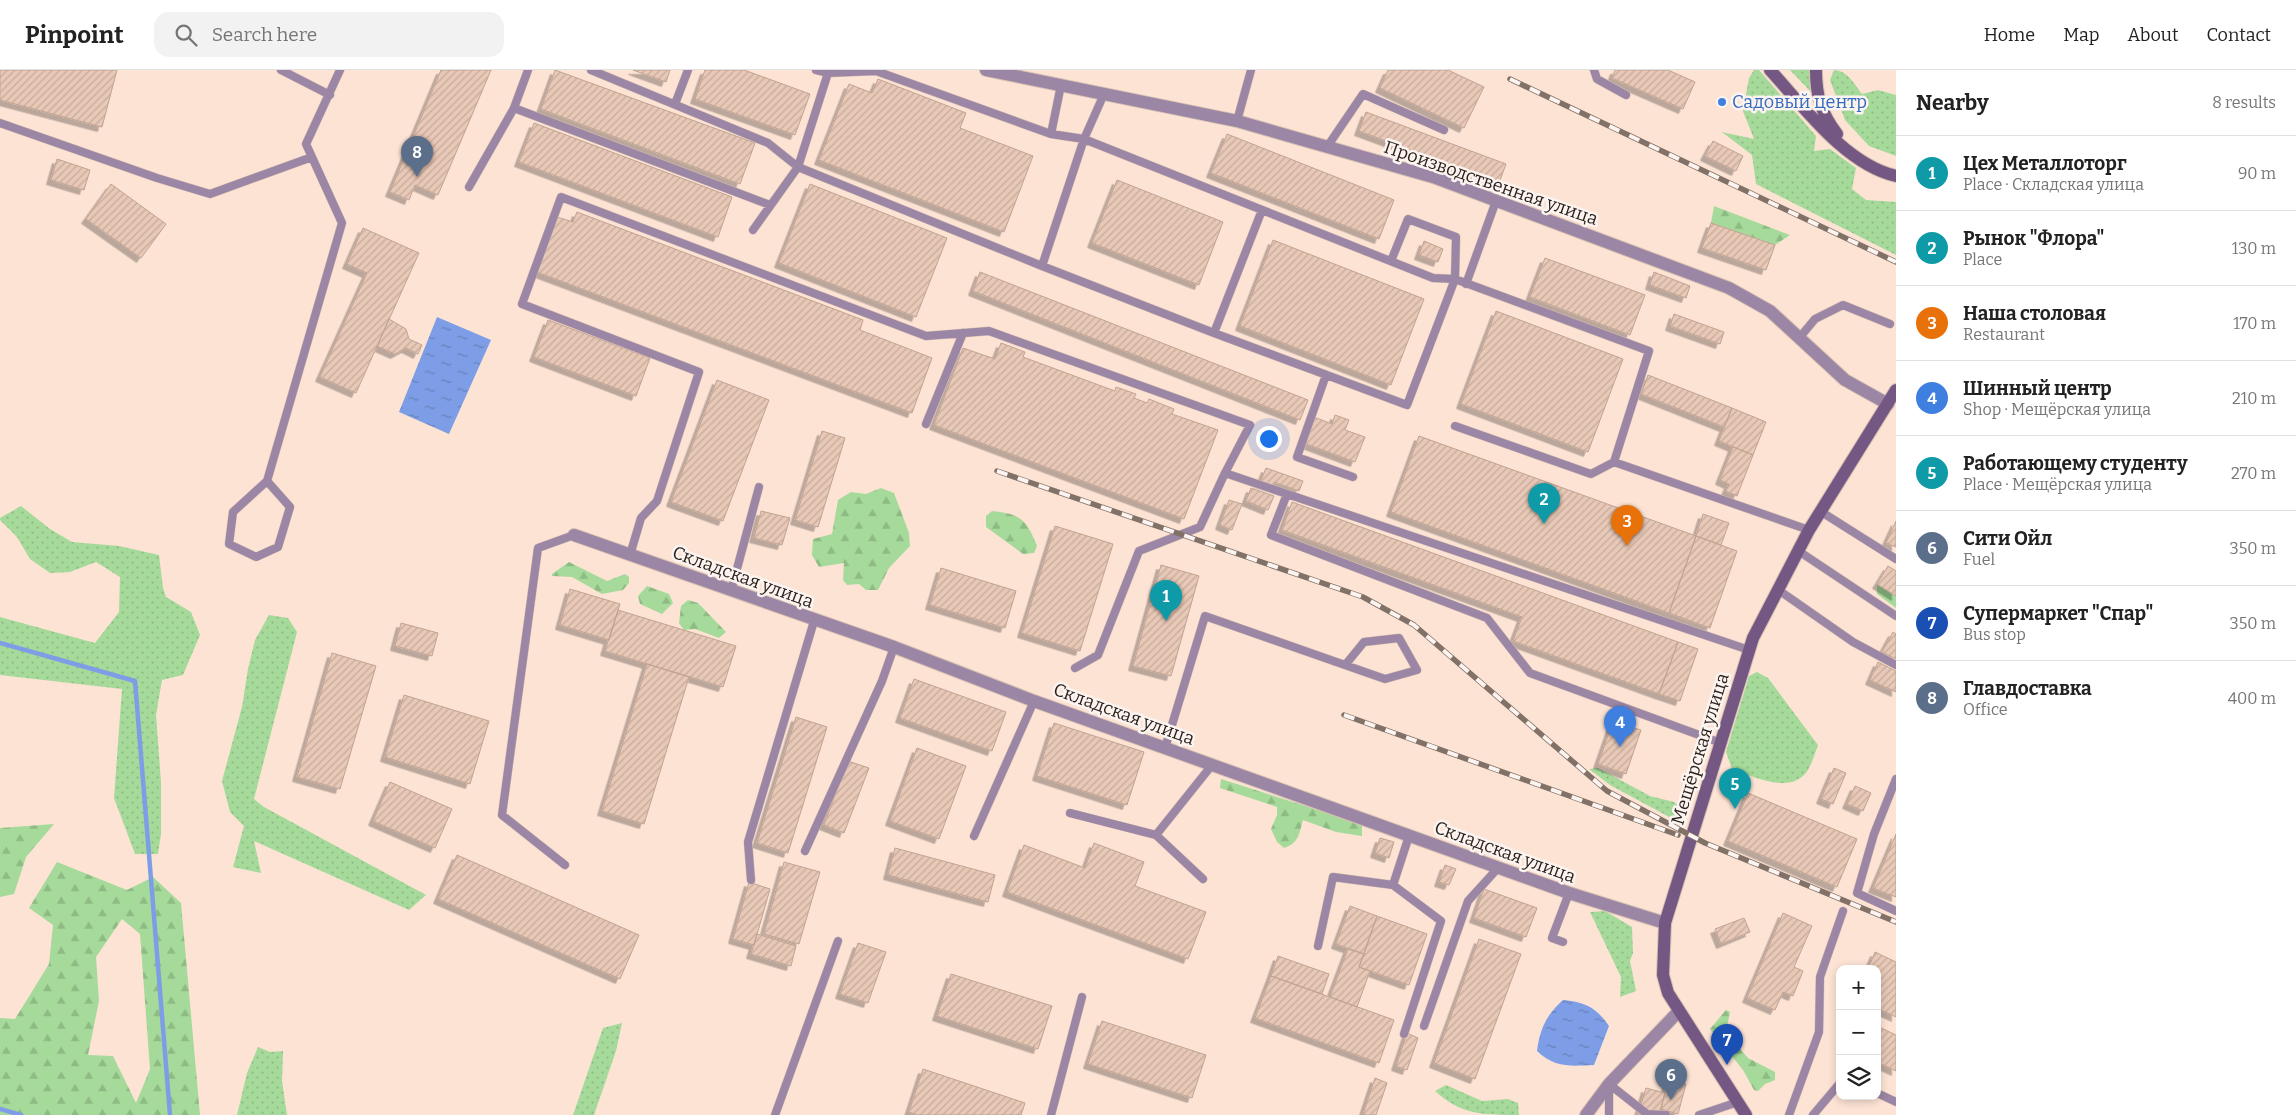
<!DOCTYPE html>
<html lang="en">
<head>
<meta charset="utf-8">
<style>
  :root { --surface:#fff; --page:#f2f2f2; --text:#222; --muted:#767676; --line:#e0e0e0; --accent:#0b8043 }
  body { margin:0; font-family:Bitter,serif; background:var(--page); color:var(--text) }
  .controls { position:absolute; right:15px; bottom:15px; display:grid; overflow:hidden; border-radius:10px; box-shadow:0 2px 8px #0003 }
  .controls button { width:45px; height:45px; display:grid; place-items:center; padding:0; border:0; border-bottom:1px solid var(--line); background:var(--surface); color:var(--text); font:25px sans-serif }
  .you { position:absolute; left:1268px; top:368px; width:18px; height:18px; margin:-12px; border:4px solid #fff; border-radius:50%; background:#1a73e8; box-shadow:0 0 0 8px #1a73e833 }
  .badge { display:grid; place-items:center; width:32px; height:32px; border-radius:50%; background:var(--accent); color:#fff; font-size:16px; font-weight:700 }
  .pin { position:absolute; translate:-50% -41px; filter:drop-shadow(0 1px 2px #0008) }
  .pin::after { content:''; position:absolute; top:26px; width:18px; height:15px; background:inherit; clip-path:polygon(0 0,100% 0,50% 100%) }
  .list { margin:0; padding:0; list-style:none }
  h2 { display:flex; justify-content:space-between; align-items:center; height:65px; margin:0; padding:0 20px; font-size:21px }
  h2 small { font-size:16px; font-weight:400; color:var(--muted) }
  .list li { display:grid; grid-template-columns:32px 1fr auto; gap:15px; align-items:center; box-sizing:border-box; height:75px; padding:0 20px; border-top:1px solid var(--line) }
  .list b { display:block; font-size:19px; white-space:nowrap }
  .list p { margin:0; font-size:16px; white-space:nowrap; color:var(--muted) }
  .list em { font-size:16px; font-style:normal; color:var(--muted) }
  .icon { flex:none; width:28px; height:28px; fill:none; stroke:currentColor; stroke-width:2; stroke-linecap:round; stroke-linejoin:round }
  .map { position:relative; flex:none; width:1896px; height:1045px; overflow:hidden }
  header { display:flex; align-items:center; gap:30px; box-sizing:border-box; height:70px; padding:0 25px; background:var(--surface); border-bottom:1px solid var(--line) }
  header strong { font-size:24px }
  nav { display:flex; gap:28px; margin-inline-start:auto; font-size:18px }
  .search { width:350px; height:45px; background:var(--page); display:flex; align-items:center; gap:12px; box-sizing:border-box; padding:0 18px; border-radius:15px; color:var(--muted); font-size:19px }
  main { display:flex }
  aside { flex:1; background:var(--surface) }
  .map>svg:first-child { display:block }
  .grass { fill:url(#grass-dots) }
  .forest { fill:url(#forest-firs); fill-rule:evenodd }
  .water { fill:url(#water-ripples) }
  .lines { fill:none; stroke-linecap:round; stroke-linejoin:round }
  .stream { stroke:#7d9ee6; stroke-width:4.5 }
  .building { fill:url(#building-hatch); stroke:#c1a391; filter:url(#shadow) }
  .lane-casing { stroke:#d7c0b2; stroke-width:9 }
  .street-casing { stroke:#d7c0b2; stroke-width:14 }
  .secondary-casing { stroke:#d7c0b2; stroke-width:14 }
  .lane { stroke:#9b86a5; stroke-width:8 }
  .street { stroke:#9b86a5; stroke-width:12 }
  .secondary { stroke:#755783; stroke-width:12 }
  .rail-casing { stroke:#827167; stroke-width:5.5 }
  .rail { stroke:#fbf4f1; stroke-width:4; stroke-dasharray:11; stroke-linecap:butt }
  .shop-dot { fill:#3f7fe0; stroke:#fbf4f1; stroke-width:2 }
  .labels { text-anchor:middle; stroke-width:5; stroke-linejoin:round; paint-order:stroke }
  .shop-label { font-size:18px; fill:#366cbe; stroke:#fbf4f1; text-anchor:start }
  .street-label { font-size:18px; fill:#2a1f18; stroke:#fbf4f1 }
</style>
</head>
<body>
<header>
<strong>Pinpoint</strong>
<div class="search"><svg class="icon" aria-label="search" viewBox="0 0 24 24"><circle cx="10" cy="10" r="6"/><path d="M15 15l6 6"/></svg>Search here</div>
<nav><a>Home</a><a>Map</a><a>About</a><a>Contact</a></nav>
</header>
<main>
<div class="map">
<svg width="1896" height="1045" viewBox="0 0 1896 1045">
  <defs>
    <pattern id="grass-dots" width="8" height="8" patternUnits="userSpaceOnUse" patternTransform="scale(1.25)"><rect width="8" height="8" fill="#a5da9a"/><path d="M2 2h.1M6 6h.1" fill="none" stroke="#8ebb84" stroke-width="1.8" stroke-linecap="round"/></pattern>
    <pattern id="forest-firs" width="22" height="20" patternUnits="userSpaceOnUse" patternTransform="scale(1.25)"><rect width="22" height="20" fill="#a5da9a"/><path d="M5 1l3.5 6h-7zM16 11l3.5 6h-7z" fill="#8ebb84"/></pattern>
    <pattern id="water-ripples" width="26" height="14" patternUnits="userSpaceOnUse" patternTransform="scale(1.25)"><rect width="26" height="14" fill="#7d9ee6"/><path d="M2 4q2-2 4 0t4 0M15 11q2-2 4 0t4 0" fill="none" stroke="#6780b9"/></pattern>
    <pattern id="building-hatch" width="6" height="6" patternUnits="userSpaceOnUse" patternTransform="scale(1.25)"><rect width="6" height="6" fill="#e8c8b6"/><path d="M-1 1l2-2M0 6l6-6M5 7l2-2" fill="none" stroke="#c7ab9c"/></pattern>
    <filter id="shadow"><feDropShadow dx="-4.5" dy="4.5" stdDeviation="0" flood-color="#0004"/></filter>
  </defs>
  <rect width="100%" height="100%" fill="#fde3d4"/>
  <path class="grass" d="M1754,0H1759L1816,66L1814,81L1830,79L1856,98L1852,119L1866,130L1896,132V185L1756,114L1752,85L1722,62L1754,69L1743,41L1749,8Z
    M1790,0H1810L1811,22Z
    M1834,0C1847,0 1855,15 1862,24L1878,20L1896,25V86L1869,76L1845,50L1830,10Z
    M21,436L50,459L72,472L119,476L159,485L163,518L166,527L191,542L200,565L183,605L162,610L156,645L161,712V764L158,784H135L114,728L122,619L0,605V547L95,573L119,542L120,507L96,492L70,502L50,503L30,489L17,467L0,450V448Z
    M269,545L288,548L297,562L254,729L264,737L426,825L409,840L254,771L261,803L233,797L244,756L230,742L222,711L242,637L248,599L255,570Z
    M1757,602L1768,608L1818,675C1815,683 1812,693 1808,700C1792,726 1753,706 1732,699L1726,682L1749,606Z
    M1598,698L1650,726L1674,732L1682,738L1683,744L1677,748H1671L1610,715L1589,699Z
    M1605,841L1632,857L1633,883L1630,891L1636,921L1620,927L1621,907L1590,842Z
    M622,953L616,981L594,1045H573L603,958Z
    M258,977L270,982L283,981L282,1011L287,1045H237L247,1003Z
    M1446,1015L1482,1031L1508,1029L1518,1033L1519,1045C1482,1045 1462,1045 1435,1021Z"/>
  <path class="forest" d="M1714,136L1790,165L1775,175L1711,153Z
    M881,418L894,423L909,463L910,476L889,498L878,520H866L859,514L847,515L843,510L844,493L819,497L812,485L813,469L832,464L838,430L851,422L866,424Z
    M992,441C1021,444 1026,449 1037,476L1034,483L1023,484L986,457V446Z
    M569,492L607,511L625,504L629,507V513L623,520L602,524L572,507L552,506V504Z
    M1877,514L1896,526V538L1877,524Z
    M647,516L669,524L673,533L662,544L640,534L638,526Z
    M688,530L698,533L726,562L719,568L695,559L684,560L679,553L681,536Z
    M1221,709L1362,754V766L1336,762L1303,750C1299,764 1299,773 1284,778L1277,772L1271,759L1277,745V737L1220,718Z
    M54,754L26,787L14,824L0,827V758Z
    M57,792L127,820L153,807L181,833L200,1045H0V948L15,949L49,894L53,855L29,838ZM122,849L140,864L150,999L136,1033L113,986L88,985L99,931L96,887Z
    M1726,940L1730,942L1726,962L1748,988L1775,1002V1010L1765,1014L1758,1021L1754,1020L1743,1000L1710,959Z"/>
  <path class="water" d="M437,247L491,270L449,364L399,342Z
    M1563,930C1585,932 1596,937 1609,956L1594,995C1570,996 1555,998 1537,981C1540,959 1546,945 1563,930Z"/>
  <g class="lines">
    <path class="stream" d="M0,573L135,611L170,1045
      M0,1039L21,1045"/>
  </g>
  <path class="building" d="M0,0H117L102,57L0,30Z
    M441,0H491L438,125L415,115L409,130L390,122Z
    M555,0L755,73L740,114L541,39Z
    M633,0H670L666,12Z
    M705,0H744L810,24L795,65L695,29Z
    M1388,0H1448L1484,17L1464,58L1380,18Z
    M1615,0H1668L1695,12L1683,39L1612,8Z
    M878,9L966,43L960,58L1033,86L1004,162L819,90L849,14L872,23Z
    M1366,42L1506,94L1499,113L1359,61Z
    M534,53L732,127L718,167L519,92Z
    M1227,64L1394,130L1379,169L1211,103Z
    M1713,71L1743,86L1736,101L1705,86Z
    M57,89L90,100L84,120L51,110Z
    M1117,110L1223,152L1199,215L1092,173Z
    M111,114L166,154L141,188L86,149Z
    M810,114L947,168L916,247L779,193Z
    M577,142L863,250L860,260L932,288L912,343L537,202L557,147L573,152Z
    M1711,153L1775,175L1766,200L1702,178Z
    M363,158L419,183L356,323L320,307L367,203L347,194Z
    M1273,170L1424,229L1391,315L1240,256Z
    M1424,171L1443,179L1438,192L1419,185Z
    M1545,188L1645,225L1630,265L1530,227Z
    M980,202L1308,330L1300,350L973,221Z
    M1654,202L1690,216L1686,228L1650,215Z
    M1496,241L1623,289L1588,382L1461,334Z
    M1674,244L1724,262L1720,274L1670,256Z
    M389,249L406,259L409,269L422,275L418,284L406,278L395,284L377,276Z
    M548,250L650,288L636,326L534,287Z
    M1001,273L1025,282L1023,287L1115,321L1116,317L1136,324L1134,328L1147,333L1149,329L1174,339L1172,344L1218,360L1184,449L934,355L963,278L995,289Z
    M1648,305L1732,338L1724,357L1641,324Z
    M717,310L769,330L723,451L671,432Z
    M1732,338L1766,352L1753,385L1719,371Z
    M1335,345L1349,350L1345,360L1365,367L1355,392L1304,373L1314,347L1332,354Z
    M822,361L845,368L818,457L795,450Z
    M1419,366L1696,466L1669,543L1391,442Z
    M1733,377L1753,385L1737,426L1726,421L1729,414L1720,410Z
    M1266,398L1303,411L1299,421L1274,412L1273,417L1260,413Z
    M1251,418L1274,426L1268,440L1246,431Z
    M1229,430L1242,434L1232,460L1220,455Z
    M1292,432L1678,572L1659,624L1513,571L1522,547L1282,460Z
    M761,441L790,448L782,475L754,468Z
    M1703,444L1729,453L1721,475L1696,466Z
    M1896,451V477L1886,473Z
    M1055,456L1113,474L1080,581L1022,563Z
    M1696,466L1737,481L1710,558L1669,543Z
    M1161,495L1199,506L1171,606L1133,596Z
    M1888,496L1896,501V526L1877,514Z
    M941,498L1016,521L1005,558L930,535Z
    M570,519L620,534L609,570L560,555Z
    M618,540L736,576L723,617L605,581Z
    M401,553L438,563L432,586L395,576Z
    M1893,562L1896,564V589L1882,582Z
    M1678,572L1698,579L1680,631L1659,624Z
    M332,583L376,596L340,719L297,707Z
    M1878,592L1896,601V622L1870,610Z
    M647,594L689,607L644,754L602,741Z
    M914,609L1006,642L992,681L900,648Z
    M404,625L489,651L470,714L385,687Z
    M796,647L827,657L788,783L757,773Z
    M1613,651L1641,660L1626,704L1598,694Z
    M1054,653L1144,682L1127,735L1037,706Z
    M917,678L966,696L939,769L890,751Z
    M848,691L869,698L844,763L824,755Z
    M1834,698L1846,703L1833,734L1821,729Z
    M390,712L452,739L435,778L373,751Z
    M1855,716L1871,723L1863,741L1847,734Z
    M1748,723L1857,769L1837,817L1728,771Z
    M1896,764V827L1873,818Z
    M1380,768L1394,772L1389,788L1375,783Z
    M1094,773L1144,792L1135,816L1206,842L1188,889L1007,822L1024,775L1085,798Z
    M895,778L995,805L988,832L888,805Z
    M457,785L639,865L620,909L438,829Z
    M784,792L820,802L799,874L764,864Z
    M1445,795L1456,799L1449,815L1439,812Z
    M749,812L770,819L754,875L733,869Z
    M1484,819L1537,838L1526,867L1474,848Z
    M1350,836L1377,846L1364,884L1336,874Z
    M1783,843L1812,856L1794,897L1803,901L1793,926L1783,922L1775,940L1747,928Z
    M1377,846L1427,864L1409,915L1359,897Z
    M1744,848L1750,862L1721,874L1715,859Z
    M757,864L796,876L791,896L751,884Z
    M1479,869L1521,884L1475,1009L1434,993Z
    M858,873L886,882L868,933L840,924Z
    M1348,879L1364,884L1359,897L1370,901L1357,937L1330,927Z
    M1875,882L1896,892V947L1877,938V899H1868Z
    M1278,886L1329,904L1322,924L1271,906Z
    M951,904L1052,936L1038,979L937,946Z
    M1271,906L1394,950L1379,993L1255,948Z
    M1102,951L1206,985L1192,1028L1088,994Z
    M1877,956L1896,965V1001L1877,992Z
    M1407,963L1418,968L1407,1000L1396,996Z
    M923,999L1025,1033L1021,1045H917L909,1042Z
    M1375,1008L1387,1013L1376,1045H1366L1363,1044Z
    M1668,1009L1686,1014L1678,1044L1661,1039Z
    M1646,1018L1665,1023L1659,1045H1638Z"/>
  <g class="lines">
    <defs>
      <path id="lane" d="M281,0L330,25
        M591,0L768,73L798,97L1042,196
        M816,0L828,3
        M1594,0L1597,9L1626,25
        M1061,15L1051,64L1084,69L1042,196L1214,263
        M1104,24L1084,69L1433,208L1455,209L1649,281L1614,392
        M675,34L688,0
        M514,38L770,135
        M1237,51L1251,0
        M0,53L157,108L210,124L312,87
        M1327,77L1363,24L1444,60
        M469,117L514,38L528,0
        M1262,140L1214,263L1407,335L1455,209L1456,167L1408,149L1391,191
        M753,160L798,97L828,3L876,1L1051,64
        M1466,214L1496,131
        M1800,267L1815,249L1843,235L1890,254
        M1326,305L1297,387L1353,407
        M926,354L963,263
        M1455,356L1591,404L1614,392L1809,460
        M267,411L290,437L278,477L256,487L229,474L233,442L267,411L342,153L306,74L340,0
        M1287,424L1271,465L1487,548L1530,603L1721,673
        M1820,441L1896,489
        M1797,480L1896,546
        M630,485L641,448L657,431L699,302L522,234L561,127L926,266L989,261L1250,355L1225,403L1749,580
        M1777,519L1853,572L1896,595
        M731,521L759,417
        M1075,598L1098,585L1139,481L1200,457L1225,403
        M1165,678L1205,546L1385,609L1417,600L1399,568L1364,572L1346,594
        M1896,709L1874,764L1857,823L1896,841
        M1070,743L1156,765L1203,809
        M1156,765L1212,695
        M974,766L1034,631
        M805,781L882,611L894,577
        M565,795L502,745L538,478L574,465
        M751,810L748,772L814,551
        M1393,815L1441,851L1404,964
        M1563,872L1552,868L1569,823
        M1318,876L1333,807L1393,815L1409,766
        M1424,956L1468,831L1498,798
        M1609,1014L1647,1044L1666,1045
        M1609,1014V1045
        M1877,1023L1896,1032
        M775,1045L838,871
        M1051,1045L1082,927
        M1699,1045L1738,1032
        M1789,1045L1819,962L1820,907L1843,841
        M1813,1045L1840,1013"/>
      <path id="street" d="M986,0L1237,51L1433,107L1729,218L1770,241L1845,310L1888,334
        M574,465L894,577L1034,631L1569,823L1665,853
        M1586,1045L1609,1014L1678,942"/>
      <path id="secondary" d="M1770,0C1804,37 1846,95 1896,106
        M1816,0C1816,26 1821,43 1837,64
        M1746,1045L1668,923L1663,905L1665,853L1753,568L1809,460L1896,320"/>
    </defs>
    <use href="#lane" class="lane-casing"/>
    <use href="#street" class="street-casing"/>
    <use href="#secondary" class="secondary-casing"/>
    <use href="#lane" class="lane"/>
    <use href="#street" class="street"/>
    <use href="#secondary" class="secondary"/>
    <defs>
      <path id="rail" d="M1510,9L1896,192
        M997,401L1363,527L1414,555L1607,721L1705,773L1896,852
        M1344,645L1678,765"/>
    </defs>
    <use href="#rail" class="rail-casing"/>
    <use href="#rail" class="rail"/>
  </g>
  <circle class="shop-dot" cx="1722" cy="32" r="5"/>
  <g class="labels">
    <g class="shop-label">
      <text x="1732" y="38">Садовый центр</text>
    </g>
    <g class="street-label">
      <text transform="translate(1491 113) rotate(19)" y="6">Производственная улица</text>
      <text transform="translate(743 507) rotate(20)" y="6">Складская улица</text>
      <text transform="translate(1124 644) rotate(20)" y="6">Складская улица</text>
      <text transform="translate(1700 679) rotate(-73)" y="6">Мещёрская улица</text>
      <text transform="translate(1505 782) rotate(20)" y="6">Складская улица</text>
    </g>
  </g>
</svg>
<div class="controls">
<button>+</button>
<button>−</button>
<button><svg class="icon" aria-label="layers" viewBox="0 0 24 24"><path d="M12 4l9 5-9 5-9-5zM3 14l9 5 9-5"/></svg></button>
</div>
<div class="you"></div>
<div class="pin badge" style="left:1166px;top:551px;background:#0f9aa8">1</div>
<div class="pin badge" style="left:1544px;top:454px;background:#0f9aa8">2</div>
<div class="pin badge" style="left:1627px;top:476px;background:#e8710a">3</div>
<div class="pin badge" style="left:1620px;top:677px;background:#3f7fe0">4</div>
<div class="pin badge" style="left:1735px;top:739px;background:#0f9aa8">5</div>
<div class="pin badge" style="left:1671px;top:1030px;background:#5c6f8a">6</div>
<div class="pin badge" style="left:1727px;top:995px;background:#1a4fb4">7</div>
<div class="pin badge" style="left:417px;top:107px;background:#5c6f8a">8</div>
</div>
<aside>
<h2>Nearby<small>8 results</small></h2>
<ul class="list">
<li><span class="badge" style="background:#0f9aa8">1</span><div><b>Цех Металлоторг</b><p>Place · Складская улица</p></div><em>90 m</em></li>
<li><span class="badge" style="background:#0f9aa8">2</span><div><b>Рынок &quot;Флора&quot;</b><p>Place</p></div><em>130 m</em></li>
<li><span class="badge" style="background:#e8710a">3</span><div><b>Наша столовая</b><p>Restaurant</p></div><em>170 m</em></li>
<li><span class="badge" style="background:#3f7fe0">4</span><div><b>Шинный центр</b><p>Shop · Мещёрская улица</p></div><em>210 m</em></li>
<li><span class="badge" style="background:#0f9aa8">5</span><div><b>Работающему студенту</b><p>Place · Мещёрская улица</p></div><em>270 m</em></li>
<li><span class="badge" style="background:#5c6f8a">6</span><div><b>Сити Ойл</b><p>Fuel</p></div><em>350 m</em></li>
<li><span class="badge" style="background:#1a4fb4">7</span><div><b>Супермаркет &quot;Спар&quot;</b><p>Bus stop</p></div><em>350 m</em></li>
<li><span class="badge" style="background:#5c6f8a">8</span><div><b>Главдоставка</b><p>Office</p></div><em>400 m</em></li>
</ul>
</aside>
</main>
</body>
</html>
